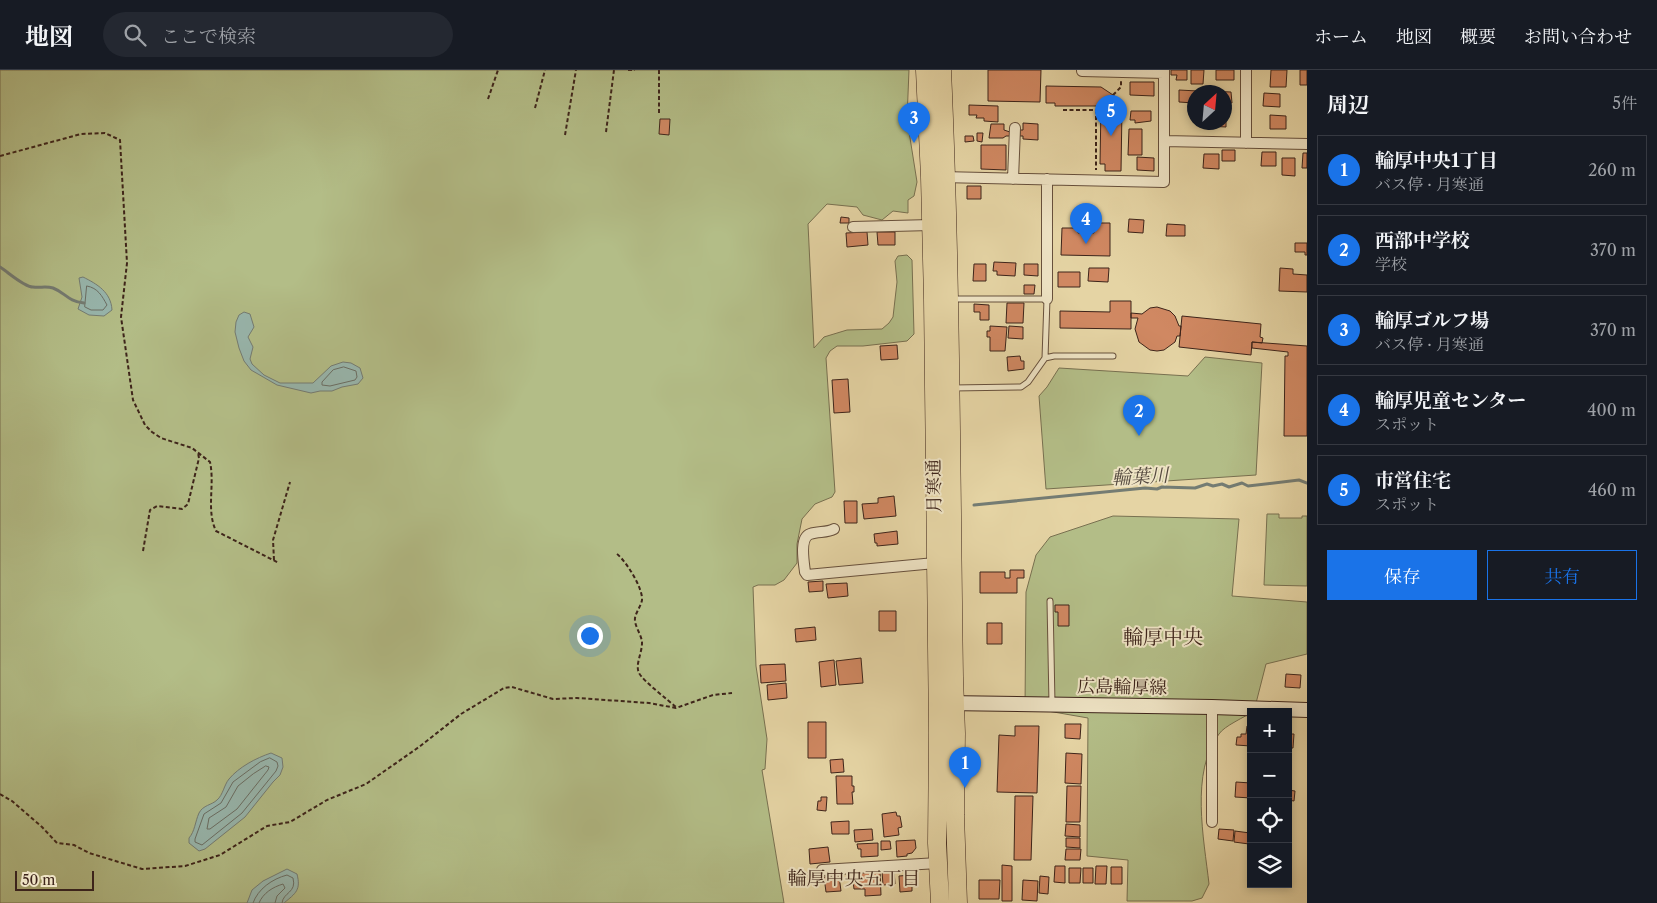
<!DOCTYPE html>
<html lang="ja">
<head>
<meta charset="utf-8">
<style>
  :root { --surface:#171b24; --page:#242831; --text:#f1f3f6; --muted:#9ea1a6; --line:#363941; --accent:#1a73e8 }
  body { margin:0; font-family:"Libre Caslon Text","Noto Serif JP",serif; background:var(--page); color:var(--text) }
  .controls { position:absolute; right:15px; bottom:15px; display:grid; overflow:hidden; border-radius:0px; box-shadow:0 2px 8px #0003 }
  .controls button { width:45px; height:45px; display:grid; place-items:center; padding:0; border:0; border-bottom:1px solid var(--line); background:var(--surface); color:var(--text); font:25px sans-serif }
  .compass { position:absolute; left:1187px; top:15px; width:45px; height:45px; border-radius:50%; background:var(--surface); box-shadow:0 2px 8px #0003; rotate:26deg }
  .scale { position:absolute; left:15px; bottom:12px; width:79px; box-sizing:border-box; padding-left:5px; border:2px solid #3d241a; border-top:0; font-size:14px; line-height:18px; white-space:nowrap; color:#3d241a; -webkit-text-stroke:4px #eee3c4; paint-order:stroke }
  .you { position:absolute; left:589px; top:565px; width:18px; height:18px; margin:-12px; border:4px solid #fff; border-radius:50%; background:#1a73e8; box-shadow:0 0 0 8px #1a73e833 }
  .badge { display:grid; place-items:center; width:32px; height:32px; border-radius:50%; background:var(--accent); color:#fff; font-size:16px; font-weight:700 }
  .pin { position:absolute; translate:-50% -41px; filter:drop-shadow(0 1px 2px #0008) }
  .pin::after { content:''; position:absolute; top:26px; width:18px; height:15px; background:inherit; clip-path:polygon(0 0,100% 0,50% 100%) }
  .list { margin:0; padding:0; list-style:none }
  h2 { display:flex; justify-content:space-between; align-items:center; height:65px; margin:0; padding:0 20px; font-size:21px }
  h2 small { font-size:16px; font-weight:400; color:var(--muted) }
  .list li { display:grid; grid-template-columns:32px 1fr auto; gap:15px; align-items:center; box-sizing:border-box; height:70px; margin:0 10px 10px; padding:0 10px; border:1px solid var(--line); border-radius:0px }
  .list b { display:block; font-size:19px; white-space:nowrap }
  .list p { margin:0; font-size:16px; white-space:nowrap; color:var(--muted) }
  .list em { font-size:16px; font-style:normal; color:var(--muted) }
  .actions { display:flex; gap:10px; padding:15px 20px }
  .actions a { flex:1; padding:11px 0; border:1px solid var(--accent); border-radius:0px; text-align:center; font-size:18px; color:var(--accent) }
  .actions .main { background:var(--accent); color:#fff }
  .icon { flex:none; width:28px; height:28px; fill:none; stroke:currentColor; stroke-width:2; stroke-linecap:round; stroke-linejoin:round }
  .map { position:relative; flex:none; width:1307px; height:833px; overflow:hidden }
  header { display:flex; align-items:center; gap:30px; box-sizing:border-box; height:70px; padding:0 25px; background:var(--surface); border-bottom:1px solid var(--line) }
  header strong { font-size:24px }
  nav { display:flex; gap:28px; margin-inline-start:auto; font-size:18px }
  .search { width:350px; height:45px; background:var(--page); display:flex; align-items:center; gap:12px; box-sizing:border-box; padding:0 18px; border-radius:28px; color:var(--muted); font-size:19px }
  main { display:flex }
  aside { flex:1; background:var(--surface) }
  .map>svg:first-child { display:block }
  .green { fill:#b3bd87; stroke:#787050 }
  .water { fill:#98b7ae; stroke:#747c73 }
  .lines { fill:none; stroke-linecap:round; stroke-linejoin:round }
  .shore { stroke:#6a6e64; stroke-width:1 }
  .stream { stroke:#747c73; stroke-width:3 }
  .building { fill:#d08862; stroke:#3d241a }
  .lane-casing { stroke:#67503c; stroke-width:7 }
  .street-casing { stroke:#67503c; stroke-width:12 }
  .secondary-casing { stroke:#3d241a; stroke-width:16 }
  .highway-casing { stroke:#3d241a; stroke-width:19 }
  .path { stroke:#3d241a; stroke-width:2; stroke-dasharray:4 2.5; stroke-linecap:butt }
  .lane { stroke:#eee3c4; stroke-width:5 }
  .street { stroke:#eee3c4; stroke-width:10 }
  .secondary { stroke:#eee3c4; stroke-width:14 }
  .highway { stroke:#e5d4a4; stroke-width:18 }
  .labels { text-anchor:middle; stroke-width:4; stroke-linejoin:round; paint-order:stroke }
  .street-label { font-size:18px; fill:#3d241a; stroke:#eee3c4 }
  .water-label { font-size:19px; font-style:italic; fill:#54493f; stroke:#eee3c4 }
  .neighbourhood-label { font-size:19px; fill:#3d241a; stroke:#eee3c4 }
  .quarter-label { font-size:20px; fill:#3d241a; stroke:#eee3c4 }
</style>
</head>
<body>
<header>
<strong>地図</strong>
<div class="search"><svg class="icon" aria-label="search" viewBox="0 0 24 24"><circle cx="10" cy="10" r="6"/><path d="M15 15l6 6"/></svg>ここで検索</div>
<nav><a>ホーム</a><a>地図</a><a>概要</a><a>お問い合わせ</a></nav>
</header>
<main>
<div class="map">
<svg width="1307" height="833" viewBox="0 0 1307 833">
  <rect width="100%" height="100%" fill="#e5d4a4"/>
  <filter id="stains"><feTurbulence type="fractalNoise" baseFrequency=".004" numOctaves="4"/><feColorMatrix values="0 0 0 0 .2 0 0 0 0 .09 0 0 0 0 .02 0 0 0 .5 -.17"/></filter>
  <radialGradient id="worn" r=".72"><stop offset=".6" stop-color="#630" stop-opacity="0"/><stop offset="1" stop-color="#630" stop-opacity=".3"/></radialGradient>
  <path class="green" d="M0,0H909L907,49L917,112L914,126L908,130V143L893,141L882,150L863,145L857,137L827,134L808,154L814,278L824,267L847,260L882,259L889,253L893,247L897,212L895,191L898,186L907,185L912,190L914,264L907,271L863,276H837L830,281L826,288L835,422L832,427L815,434L802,449L797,474V493L784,510L775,515H758L753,517L756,596L767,669L765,699L762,700L784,833H0Z
    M1205,287L1262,293L1256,405L1046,419L1039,326L1047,317L1059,298L1188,306Z
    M1267,444H1279V448H1302V446H1307V516L1264,515Z
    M1113,446L1239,449L1232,526L1307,532V584L1266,594L1254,641C1245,647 1224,656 1219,664C1190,702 1204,769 1209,814L1202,828L1192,831H1127L1128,790L1087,786L1088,648L1025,637L1026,522L1036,485L1050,467Z"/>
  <path class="water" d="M83,207C97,214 111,222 112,240L104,246L89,245L78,239L82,227L79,208Z
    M244,242L250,244L254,257L248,267L253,277L250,289L252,294L264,305L280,313H313L331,296L343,292L351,293L360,298L363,308L358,314L342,317L332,321H320L311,323L277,315L251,300L244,291L239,278L235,262L236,252L239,245Z
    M271,683L282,688L283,697L280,705L273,712L245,747L205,779L199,781L189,773V768C195,761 195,752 199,743C203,735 212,735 217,730C223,725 224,715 229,709C239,697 256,688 271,683Z
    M287,799L297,804C301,820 296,823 284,833H247L252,820L263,811Z"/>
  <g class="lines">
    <path class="shore" d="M87,216C98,218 102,226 107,235L103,240H91L85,237Z
      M344,297L356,301L357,307L355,310L330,316L322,315V312L333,300Z
      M270,688L277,692L278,696L276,701L242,743L202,775L195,772V769L204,744L221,733L233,712L260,692Z
      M266,696L269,697L268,700L237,739L210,759H207L209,748L226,737L238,716L253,704Z
      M253,833C258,819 272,809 287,805L293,808C297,823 283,822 282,833
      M259,833C263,823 273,817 283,814L285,818L277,826L275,833"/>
    <path class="stream" d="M0,197C8,202 24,217 33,217C40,218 46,216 53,218C66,223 67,231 84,233
      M974,435L1145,418L1157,419L1162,417L1195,418L1207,414L1213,416L1222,414L1229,417L1242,413L1248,416L1299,410L1307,413"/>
  </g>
  <path class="building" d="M988,0H1041L1040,32L988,31Z
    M1171,0H1187V10H1176L1177,5H1171Z
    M1191,0H1204L1203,14H1191Z
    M1216,0H1234V10H1216Z
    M1271,0H1287L1286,17H1270Z
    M1300,0H1307V15H1300Z
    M1130,12H1154V26L1130,25Z
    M1046,16L1101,17L1116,27L1122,38L1121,101H1105V94H1100L1101,36H1055V33H1046Z
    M1179,20L1198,21V22H1194V33L1179,32Z
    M1207,21L1231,22L1232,33H1224V22Z
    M1264,23L1280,24V37L1263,36Z
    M969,35L998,36V52L984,51V48H976L977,45H969Z
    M1131,41H1151V51L1135,53V50H1130Z
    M1224,44H1226V57L1207,56V52H1224Z
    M1270,45L1286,46V59H1270Z
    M660,49H670L669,65L659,64Z
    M1023,53L1038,54V70L1023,69V66H1020V60H1023Z
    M991,54H1004V60L1010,62V66H1006L1003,68H989Z
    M1129,59H1142V85H1128Z
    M977,63H983L982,72L977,71Z
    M965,66H973L974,71L965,72Z
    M981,75H1006V100L981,99Z
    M1222,80H1235V91H1222Z
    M1262,82H1276V96H1261Z
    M1303,83H1307V98H1302Z
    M1204,84H1219V99L1203,98Z
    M1137,87L1154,88V101L1137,100Z
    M1282,88H1295V106L1282,105Z
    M967,116H981V129H967Z
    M841,147L849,148V153H840Z
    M1129,149L1144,150L1143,163L1128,162Z
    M1094,153H1110V186L1061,185L1062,158H1078V163H1094Z
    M1167,154L1185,155V166H1166Z
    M867,162L868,175L847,177L846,163Z
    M877,162H895V175H878Z
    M1295,173H1307V185H1305V182H1295Z
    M994,192L1016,193L1015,206L997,205V201H993Z
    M974,194H986V211H973Z
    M1024,194H1038V206L1024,205Z
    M1089,198H1109L1108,212L1088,211Z
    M1280,198L1293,199V204L1307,205V222L1279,221Z
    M1058,202H1080V217H1058Z
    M1024,215H1035L1034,224H1024Z
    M1110,231H1131V259L1060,258V241L1110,242Z
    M1007,233H1024L1023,253H1006Z
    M974,234L989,235V250H980V242H974Z
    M1157,237L1170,241L1175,246L1179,256H1181L1180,266H1177L1175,272L1164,280L1157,281L1150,280L1139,272L1135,259L1138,248H1131V243L1142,244L1150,238Z
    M1182,246L1261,254L1260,267L1263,268L1262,273L1252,272L1251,285L1179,277Z
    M990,256L1007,257L1005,281H990V267H987V261H990Z
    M1009,256L1023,257V269L1008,268Z
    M1252,272L1307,276V366H1284L1285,286H1288V282L1252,278Z
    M897,275L898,289L881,290L880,276Z
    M1020,286L1021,291H1024V299L1008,301L1007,287Z
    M848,309L850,342L834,343L832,310Z
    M894,426L896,446L864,449L862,434L878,433V428Z
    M844,431H857V453H845Z
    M897,461L898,474L877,476V473H875L874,464Z
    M1010,500H1024V508H1017V523H980V502H1005V508H1010Z
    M823,511V521L809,522L808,512Z
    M847,513L848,526L828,528L826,514Z
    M1055,535H1069V556H1058V542H1055Z
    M879,541H896V561H879Z
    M987,553H1002V574H987Z
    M815,557L816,570L796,572L795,559Z
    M861,588L863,613L839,615L836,591Z
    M834,590L836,615L821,617L819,592Z
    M785,594L786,611L761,613L760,595Z
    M1286,604L1301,605L1300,618L1285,617Z
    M786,613L787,628L768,630L767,615Z
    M808,652H826V688H808Z
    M1065,654H1081L1080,669L1065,668Z
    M1015,656H1039L1037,723L997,722L999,665L1015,666Z
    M1247,656H1251V676L1236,675L1237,667H1241V664H1246Z
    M1288,664H1294L1293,678H1288Z
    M1066,683L1082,684L1081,714L1065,713Z
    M843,689L844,702L831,703L830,690Z
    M836,706H852V716H854V722H852L853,734H837Z
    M1236,712L1251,713V728L1235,727Z
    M1067,716H1081L1080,752H1066Z
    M1288,720L1295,721L1294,731L1288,730Z
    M1015,726H1033L1031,790H1014Z
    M821,727H827L826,741L817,740L818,731H821Z
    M896,742L897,746H900L902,757L898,758L899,765L884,767L882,744Z
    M849,751V764H832L831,752Z
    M1066,754L1080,755V767L1065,766Z
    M872,759L873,770L855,772L854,760Z
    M1219,759L1234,760L1233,771L1218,769Z
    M1235,761L1250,763L1249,774L1234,772Z
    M1066,768H1080V778L1066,777Z
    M915,770L916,778L912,783L907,784V786L897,787L896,771Z
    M881,771H890L891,779L881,780Z
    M878,773V786L861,787V779H858L857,774Z
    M828,777L830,792L810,794L809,779Z
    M1066,779H1081L1080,790H1065Z
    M1002,795L1012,796V831H1002Z
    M1055,796H1065V813L1054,812Z
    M1096,796H1107L1106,814H1095Z
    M1111,797H1122V814H1111Z
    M1069,798H1081L1080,813H1069Z
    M1083,798H1093V813H1083Z
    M894,800L895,814L883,815L882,801Z
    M880,801L881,825L865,826V819H854L852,803Z
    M808,803L809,814L794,816L792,805Z
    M912,805V821L900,822L899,806Z
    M839,806L841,821L826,822L824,807Z
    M1040,806L1049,807L1048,824L1039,823Z
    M979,810H1000L999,829H979Z
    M1023,810L1038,811L1037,831L1022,830Z"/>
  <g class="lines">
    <defs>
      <path id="lane" d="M951,229H1047L1045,288
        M953,318L1021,317L1028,312L1045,288L1054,286H1113
        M1050,531L1052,634"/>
      <path id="street" d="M1082,0V1L1164,3
        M1246,0V73
        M1164,71L1307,74
        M941,107L1164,112V0
        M1013,109L1015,58
        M853,157L931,155
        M1047,229V109
        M834,459C827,463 818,461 810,464C799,468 804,493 805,502L807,505L935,493
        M1212,637V752
        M822,800L938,793"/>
      <path id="secondary" d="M945,633L1212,637L1307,640"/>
      <path id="highway" d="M925,0L930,107L933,229L938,663L937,773L940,833
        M942,0C951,202 951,405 954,607L956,663L955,745L958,833"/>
    </defs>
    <use href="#lane" class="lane-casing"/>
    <use href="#street" class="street-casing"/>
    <use href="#secondary" class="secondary-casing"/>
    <use href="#highway" class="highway-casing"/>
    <path class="path" d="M628,0H635
      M659,0V43
      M1113,25L1121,17V11
      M488,29L498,0
      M535,38L545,0
      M1063,40H1096V100
      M1096,40L1101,36
      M606,62L614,0
      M565,65L576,0
      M0,86L81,64L105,63L120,70L127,193L121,247L133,330L145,355L152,362L161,368L192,378L210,392C215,415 206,440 216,461L279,493
      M143,481L150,440L157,436L182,439L188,434L199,388L198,383
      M617,484C626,491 643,518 642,530C641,536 636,542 635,548C634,556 642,565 642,573C642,583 635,595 639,603C643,611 668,630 676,637
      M274,490L273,470L290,412
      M0,724L12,731L42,757L57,773L74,775L89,783L142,799L185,796L220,785L267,756L290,752L327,730L366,714L419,677L461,644L504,618L512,617L553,629L577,628L649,633L676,638L713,625L732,623"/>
    <use href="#lane" class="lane"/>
    <use href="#street" class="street"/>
    <use href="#secondary" class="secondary"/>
    <use href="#highway" class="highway"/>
  </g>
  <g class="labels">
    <g class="street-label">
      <text transform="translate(934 416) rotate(-91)" y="6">月寒通</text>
      <text transform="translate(1122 617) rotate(1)" y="6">広島輪厚線</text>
    </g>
    <g class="water-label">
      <text transform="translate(1140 406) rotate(-3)" y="7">輪葉川</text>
    </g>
    <g class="neighbourhood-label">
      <text x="854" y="815">輪厚中央五丁目</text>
    </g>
    <g class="quarter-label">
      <text x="1163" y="574">輪厚中央</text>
    </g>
  </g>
  <rect width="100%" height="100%" filter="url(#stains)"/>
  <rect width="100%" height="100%" fill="url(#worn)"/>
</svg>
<div class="controls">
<button>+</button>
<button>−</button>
<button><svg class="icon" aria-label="locate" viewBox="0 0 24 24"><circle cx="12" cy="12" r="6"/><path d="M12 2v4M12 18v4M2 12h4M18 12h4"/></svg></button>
<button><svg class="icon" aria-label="layers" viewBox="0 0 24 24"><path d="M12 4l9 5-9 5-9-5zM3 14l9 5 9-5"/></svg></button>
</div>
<svg class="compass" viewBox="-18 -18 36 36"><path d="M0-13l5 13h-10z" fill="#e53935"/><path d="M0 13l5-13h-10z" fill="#9ea1a6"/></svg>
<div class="scale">50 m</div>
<div class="you"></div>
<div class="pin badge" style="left:965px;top:718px">1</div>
<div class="pin badge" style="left:1139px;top:366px">2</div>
<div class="pin badge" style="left:914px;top:73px">3</div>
<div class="pin badge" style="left:1086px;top:174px">4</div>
<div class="pin badge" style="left:1111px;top:66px">5</div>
</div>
<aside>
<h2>周辺<small>5件</small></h2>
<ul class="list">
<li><span class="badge">1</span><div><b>輪厚中央1丁目</b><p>バス停 · 月寒通</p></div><em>260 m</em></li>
<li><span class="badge">2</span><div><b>西部中学校</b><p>学校</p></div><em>370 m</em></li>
<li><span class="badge">3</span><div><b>輪厚ゴルフ場</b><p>バス停 · 月寒通</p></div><em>370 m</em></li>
<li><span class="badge">4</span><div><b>輪厚児童センター</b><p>スポット</p></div><em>400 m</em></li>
<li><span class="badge">5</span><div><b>市営住宅</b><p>スポット</p></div><em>460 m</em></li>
</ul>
<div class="actions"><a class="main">保存</a><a>共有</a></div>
</aside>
</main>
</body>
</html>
